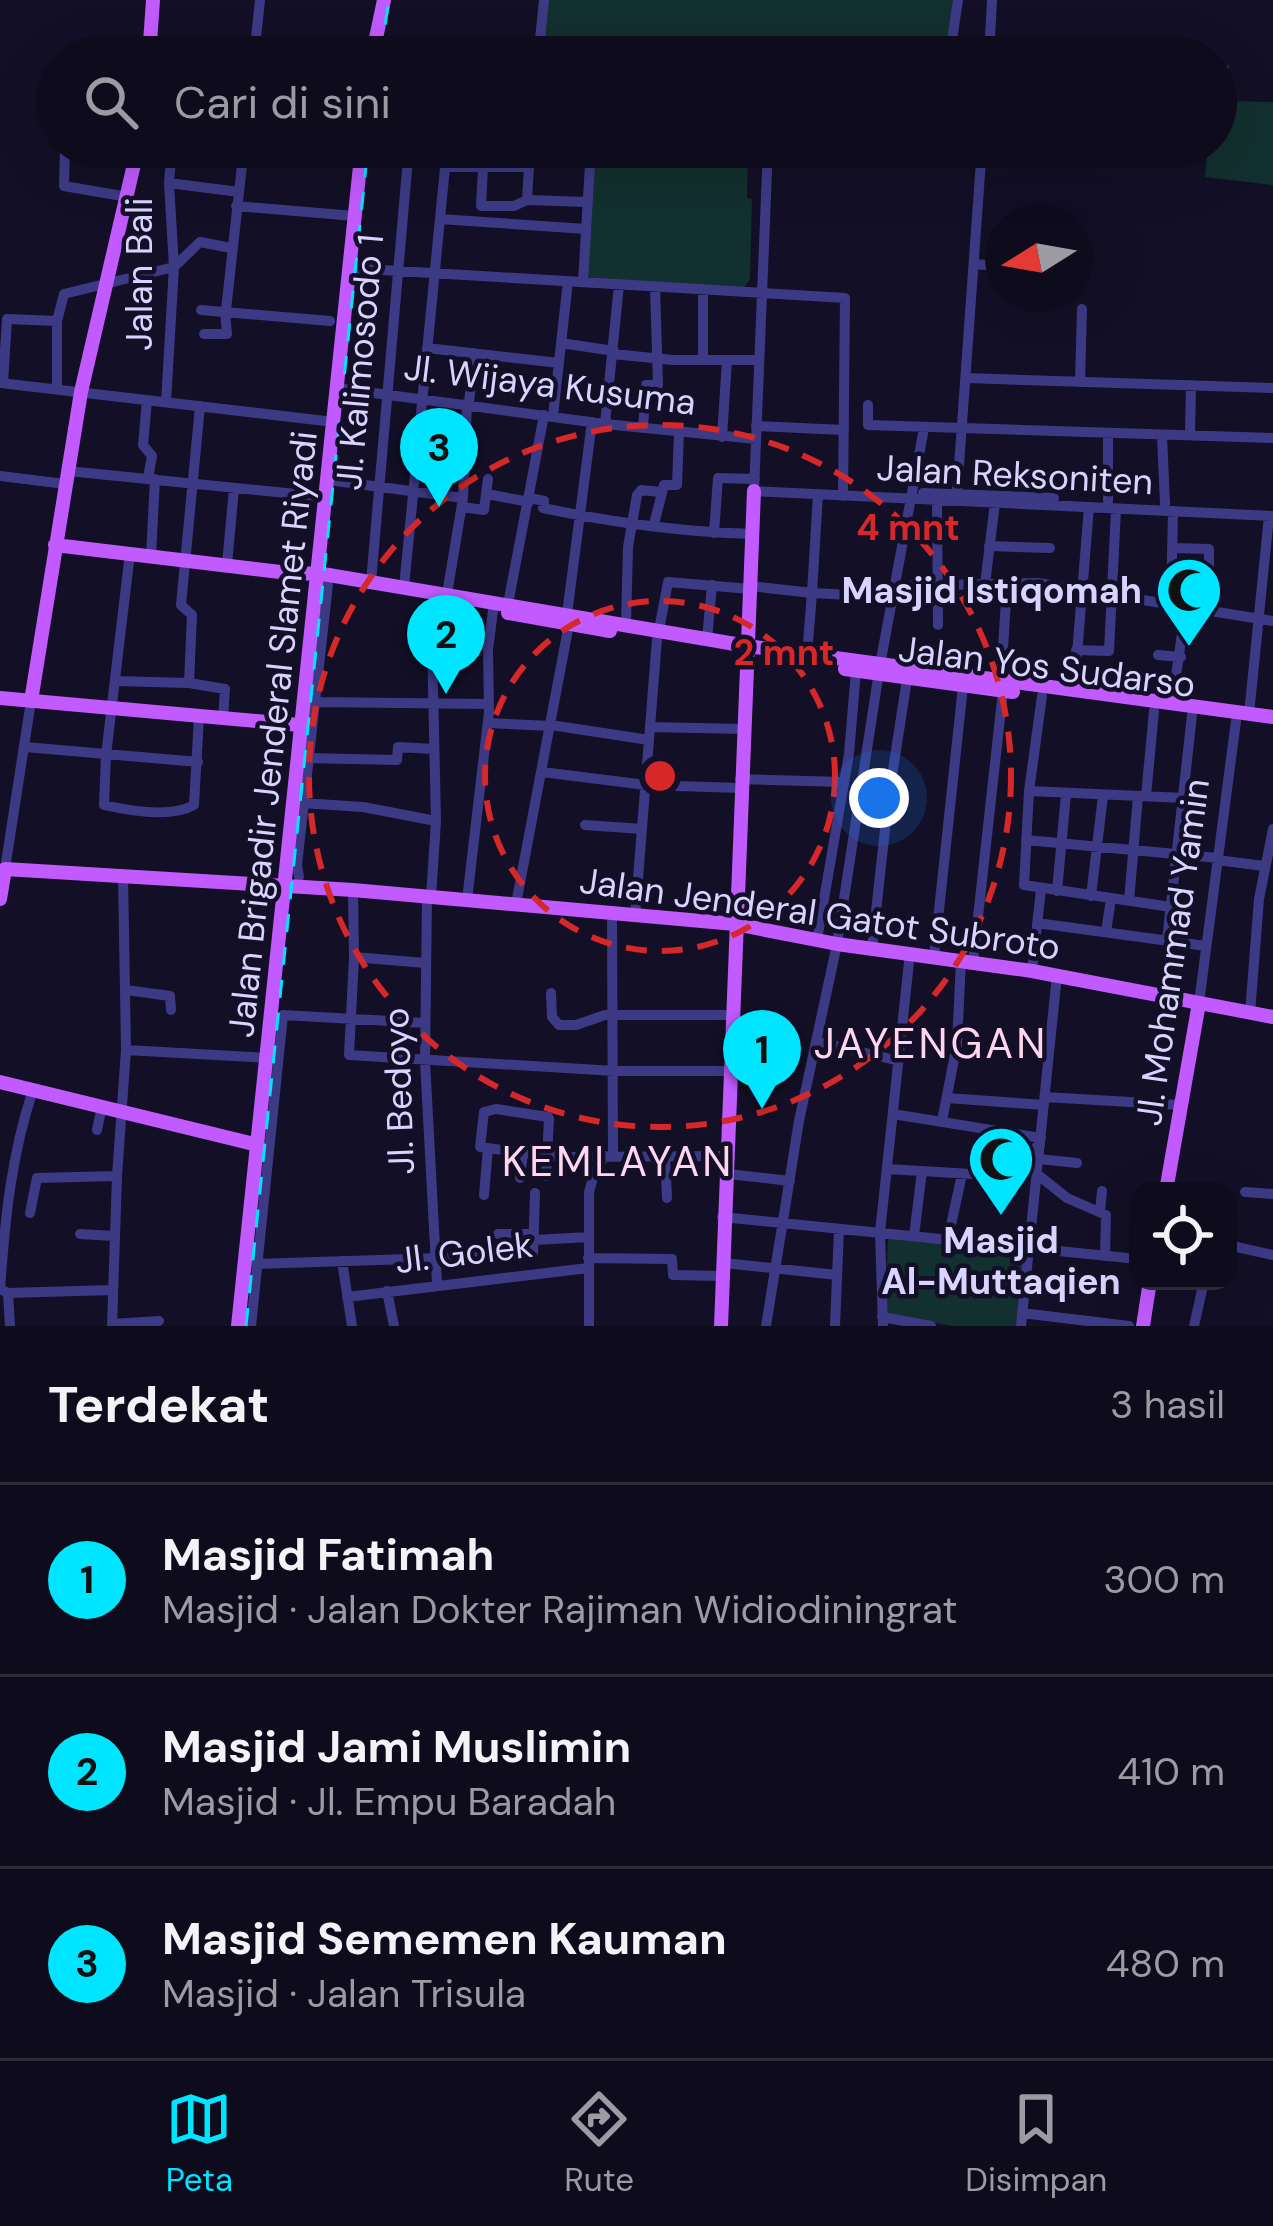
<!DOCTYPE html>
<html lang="id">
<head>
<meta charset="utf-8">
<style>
  :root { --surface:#0e0b1c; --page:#1c1929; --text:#f1f3f6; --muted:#9b9ba3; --line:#2e2b3b; --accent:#00e5ff }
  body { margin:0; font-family:"DM Sans",sans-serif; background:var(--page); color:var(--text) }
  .controls { position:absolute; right:36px; bottom:36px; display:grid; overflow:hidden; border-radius:24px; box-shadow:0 12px 48px #0002 }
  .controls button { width:108px; height:108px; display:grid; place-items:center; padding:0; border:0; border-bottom:3px solid var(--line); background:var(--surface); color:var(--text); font:60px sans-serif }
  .compass { position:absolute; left:985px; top:204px; width:108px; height:108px; border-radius:50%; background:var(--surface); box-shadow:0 12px 48px #0002; rotate:259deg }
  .you { position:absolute; left:879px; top:798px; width:42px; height:42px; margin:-30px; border:9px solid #fff; border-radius:50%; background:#1a73e8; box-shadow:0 0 0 18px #1a73e833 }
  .badge { display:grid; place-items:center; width:78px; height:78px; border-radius:50%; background:var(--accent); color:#111; font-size:39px; font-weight:700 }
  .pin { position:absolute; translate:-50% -99px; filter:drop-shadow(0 3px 6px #0008) }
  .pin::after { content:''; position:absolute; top:63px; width:42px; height:36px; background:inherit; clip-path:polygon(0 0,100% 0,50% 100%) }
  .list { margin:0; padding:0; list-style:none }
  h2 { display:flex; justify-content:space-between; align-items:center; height:156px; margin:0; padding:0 48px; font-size:51px }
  h2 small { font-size:39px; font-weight:400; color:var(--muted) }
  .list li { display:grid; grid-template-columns:78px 1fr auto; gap:36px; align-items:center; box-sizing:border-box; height:192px; padding:0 48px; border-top:3px solid var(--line) }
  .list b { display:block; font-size:45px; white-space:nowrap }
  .list p { margin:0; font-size:39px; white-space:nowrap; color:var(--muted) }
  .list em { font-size:39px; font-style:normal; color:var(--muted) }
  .icon { flex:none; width:66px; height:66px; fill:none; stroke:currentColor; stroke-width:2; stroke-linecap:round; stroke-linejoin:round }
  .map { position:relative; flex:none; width:1273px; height:1326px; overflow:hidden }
  .search { position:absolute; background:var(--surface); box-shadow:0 12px 48px #0002; left:36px; right:36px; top:36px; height:132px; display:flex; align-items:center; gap:30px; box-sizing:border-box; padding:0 42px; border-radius:66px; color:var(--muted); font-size:45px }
  .sheet { height:732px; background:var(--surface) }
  nav { display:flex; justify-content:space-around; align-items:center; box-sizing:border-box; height:168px; border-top:3px solid var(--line); background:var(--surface); font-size:33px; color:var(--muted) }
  nav a { display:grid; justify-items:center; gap:6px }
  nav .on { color:var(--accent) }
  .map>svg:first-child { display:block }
  .green { fill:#12302f }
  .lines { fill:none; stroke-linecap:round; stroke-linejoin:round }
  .minor { stroke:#3d3a85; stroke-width:10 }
  .major { stroke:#c25bff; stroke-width:14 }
  .rail { stroke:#00e5ff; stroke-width:3; stroke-dasharray:18 15; stroke-linecap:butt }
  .ring { fill:none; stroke:#d62828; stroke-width:6; stroke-dasharray:21 15 }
  .labels { text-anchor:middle; stroke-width:9; stroke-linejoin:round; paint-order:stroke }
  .street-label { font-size:36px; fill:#d9d4ff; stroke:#130f26 }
  .poi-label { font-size:36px; font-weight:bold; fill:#d9d4ff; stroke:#130f26; text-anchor:end }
  .quarter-label { font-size:42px; letter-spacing:3px; fill:#ffd6f0; stroke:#130f26 }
  .centre { fill:#d62828; stroke:#130f26; stroke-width:6 }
  .ring-label { font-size:36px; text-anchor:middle; font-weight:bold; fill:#d62828; stroke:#130f26; stroke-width:9; stroke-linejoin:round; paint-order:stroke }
</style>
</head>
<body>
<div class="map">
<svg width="1273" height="1326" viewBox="0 0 1273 1326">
  <rect width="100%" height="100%" fill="#130f26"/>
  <path class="green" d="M548,0H958L952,40L888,57H558L545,54L543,50Z
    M1216,64L1229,65L1227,101L1273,102V185L1205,177L1208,147H1216Z
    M593,147H748L747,198L752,199L750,280L743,288L594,282L584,272Z
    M888,1237L1025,1253L1018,1326H954L885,1315Z"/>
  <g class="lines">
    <path class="minor" d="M254,57L260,0
      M543,57L539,49L544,0
      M774,57H813
      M876,57L952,40L958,0
      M925,57L958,47H990
      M989,57L992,0
      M65,147L64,186L128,197
      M768,147L754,491L1273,516
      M445,167H529L527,200
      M483,168L481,206H514L527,200L587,202
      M169,183L239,192
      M236,206L354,216
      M440,219L586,229
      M974,264L1003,266
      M349,268L845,298L843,496
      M583,282L591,147
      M201,310L330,321
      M226,310L244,147
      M204,334H227L225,312
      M561,343L614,351
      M427,348L559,363
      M613,354L673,360H759
      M703,360V291
      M966,378L1273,388
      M1080,382L1082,309
      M0,383L334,422
      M3,383L7,319L57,321
      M57,388V321L64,294L174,267L200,242L231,248
      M337,388L605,424L756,439
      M147,400L143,445L152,456L148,478
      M166,402L174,267L169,183L172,147
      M469,403L474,353
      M868,405V425L1273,438
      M553,416L568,281
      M605,424L619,285
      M756,426L844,430
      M643,428L646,385H658L655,287
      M1108,433V501
      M1162,435L1165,504
      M1190,435L1191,385
      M722,437L727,360
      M68,471L326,497
      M0,476L65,484
      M328,480L463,498
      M923,493L1054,498
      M957,493L982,147
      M487,494L529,502
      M818,494L812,593L851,595
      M530,498L544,501L543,508C610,522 684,532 752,534
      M937,500L938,625
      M462,507L484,510L488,479
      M654,524L664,485H677L679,432
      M714,533L718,478L755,479
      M989,546L1050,548
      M1172,548L1209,549V610
      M130,553L106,755L104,805C130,811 171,818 194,805L199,717
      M151,556L155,479
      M227,564L234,489
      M371,582L409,147
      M985,584L995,503
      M750,586L812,593L807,655
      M893,586L1038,583L1273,621
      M404,587L447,147
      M447,594L463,498L467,403
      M1171,603L1173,511
      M508,604L544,415
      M567,614L592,422
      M626,624L628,547L637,495L641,490L660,492
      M659,630L668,582L750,589
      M707,639L712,585
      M1076,650L1109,651L1116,509
      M1158,655L1181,657
      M115,681L189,683L192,615L181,605L200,406
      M1001,681L1007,584
      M189,683L225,689L223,718
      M1074,691L1089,507
      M1042,696L1029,791L1024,885L1171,907
      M313,702L488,704
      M1172,704L1186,605
      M1249,714L1269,516
      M488,723L551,726
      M551,725L649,740
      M650,727L743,729
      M25,747L198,762
      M307,758L397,760L398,747L434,749
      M542,772L646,785L740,788
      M740,779L843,782
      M1029,791L1184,798
      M1146,796L1154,711
      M302,803L363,807L436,821
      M585,825L642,829
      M1026,840L1218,858
      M1217,860L1264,866
      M5,869L31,701
      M299,877L297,865L328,584
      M353,890L354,957L349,1055L615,1071H732
      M1057,891L1066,794
      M427,896L425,1061L437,1284
      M1091,896L1103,796
      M431,897L436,821L432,640L436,601
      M467,900L489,712L488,649L493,611
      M1129,901L1138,796
      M516,904L569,624
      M612,913L613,1156
      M635,916L657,639
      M1037,923L1206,946
      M1106,932L1111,899
      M817,940L849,754L856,671
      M1167,940L1192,715
      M872,948L888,802L907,679
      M354,957L425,963
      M934,957L963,686
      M973,962L1003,691
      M1032,971L1041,889
      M126,990L170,996L171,1010
      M551,993L552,1017L559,1025H576L605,1015H733
      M1199,1003L1236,721
      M1250,1013L1259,899L1273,829
      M816,1041L899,1061
      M126,1050L268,1058
      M1045,1097L1181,1105
      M947,1098L1044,1105
      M893,1114L1041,1138
      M942,1121L957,1044L961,960
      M97,1130L102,1106
      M665,1156L667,1198
      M1039,1159L1077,1163
      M887,1169L989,1175L1040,1145
      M728,1174L790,1181
      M1037,1174L1067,1198L1106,1215L1105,1256
      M546,1176L549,1119L548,1117L496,1109L484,1112L480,1147L539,1155C550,1155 561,1157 571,1157L729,1156
      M520,1178L523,1152
      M1245,1192L1273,1194
      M484,1195L488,1148
      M1100,1211L1102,1191
      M30,1213L37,1178L117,1176
      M722,1217L1138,1259
      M80,1234L114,1236
      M498,1234H534
      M914,1236L922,1171
      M948,1239L962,1174
      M534,1240L589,1237
      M1228,1245L1273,1255
      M588,1258L672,1259L673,1275L723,1276
      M342,1261L352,1326
      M724,1263L837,1275
      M255,1264L533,1255L535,1193
      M387,1291L394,1326
      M8,1293L112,1290
      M347,1297L588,1268
      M1022,1313L1129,1326
      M882,1317L931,1326
      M112,1324L159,1321
      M10,1326L8,1293L0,1289C5,1220 11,1156 33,1090
      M112,1326L117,1176L126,1050L123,875
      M251,1326L283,1015L425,1023
      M589,1326V1192L595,1171L605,1156
      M766,1326L799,1121L837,944L880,665L924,428
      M835,1326L839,1229
      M883,1326L880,1232L910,953
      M1021,1326L1057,975
      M1194,1326L1204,1281"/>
    <path class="major" d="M149,57L153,0
      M372,57L384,0
      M55,545L297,574L317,573L747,646L1273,717
      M508,613L610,631
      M845,669L1013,692
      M0,698L300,725
      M31,701L81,392L138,147
      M0,899L5,869L353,890L735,924L837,944L1032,971L1273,1017
      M0,1082L258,1145
      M1166,1191L1199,1003
      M238,1326L362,147
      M721,1326L754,491
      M1143,1326L1150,1281"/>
    <path class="rail" d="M380,57L389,0
      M246,1326L368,147"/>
  </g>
  <g class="ring">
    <circle cx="660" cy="776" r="175"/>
    <circle cx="660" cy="776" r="351"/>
  </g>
  <defs>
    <symbol id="mosque-pin" viewBox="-11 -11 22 30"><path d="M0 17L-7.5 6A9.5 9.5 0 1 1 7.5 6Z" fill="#00e5ff" stroke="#130f26"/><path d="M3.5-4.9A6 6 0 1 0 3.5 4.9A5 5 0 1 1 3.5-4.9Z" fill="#111"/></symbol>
  </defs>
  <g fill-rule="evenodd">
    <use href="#mosque-pin" x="1151" y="552" width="76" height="104"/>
    <use href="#mosque-pin" x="963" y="1121" width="76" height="104"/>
  </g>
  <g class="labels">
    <g class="street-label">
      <text transform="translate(139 274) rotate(-90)" y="13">Jalan Bali</text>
      <text transform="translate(359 362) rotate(-85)" y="13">Jl. Kalimosodo 1</text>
      <text transform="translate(550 384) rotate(7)" y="13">Jl. Wijaya Kusuma</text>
      <text transform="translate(1015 474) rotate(3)" y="13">Jalan Reksoniten</text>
      <text transform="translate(1047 666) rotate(7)" y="13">Jalan Yos Sudarso</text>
      <text transform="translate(272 734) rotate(-84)" y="13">Jalan Brigadir Jenderal Slamet Riyadi</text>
      <text transform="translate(820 913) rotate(8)" y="13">Jalan Jenderal Gatot Subroto</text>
      <text transform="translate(1172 952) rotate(-82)" y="13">Jl. Mohammad Yamin</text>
      <text transform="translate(398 1091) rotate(-92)" y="13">Jl. Bedoyo</text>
      <text transform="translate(464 1252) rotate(-7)" y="13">Jl. Golek</text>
    </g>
    <g class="poi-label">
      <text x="1142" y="603">Masjid Istiqomah</text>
      <text x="1001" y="1253" text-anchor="middle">Masjid<tspan x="1001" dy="41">Al-Muttaqien</tspan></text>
    </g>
    <g class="quarter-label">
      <text x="931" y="1058">JAYENGAN</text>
      <text x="618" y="1176">KEMLAYAN</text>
    </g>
  </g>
  <circle cx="660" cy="776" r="18" class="centre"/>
  <g class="ring-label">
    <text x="908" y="540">4 mnt</text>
    <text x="784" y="665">2 mnt</text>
  </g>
</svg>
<div class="controls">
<button><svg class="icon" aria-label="locate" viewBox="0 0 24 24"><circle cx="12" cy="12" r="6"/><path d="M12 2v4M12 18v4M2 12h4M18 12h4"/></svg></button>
</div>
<svg class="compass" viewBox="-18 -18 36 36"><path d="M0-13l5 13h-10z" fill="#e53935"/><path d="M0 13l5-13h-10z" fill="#9b9ba3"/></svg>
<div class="you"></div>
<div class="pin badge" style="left:762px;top:1109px">1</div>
<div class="pin badge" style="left:446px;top:694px">2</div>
<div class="pin badge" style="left:439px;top:507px">3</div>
<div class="search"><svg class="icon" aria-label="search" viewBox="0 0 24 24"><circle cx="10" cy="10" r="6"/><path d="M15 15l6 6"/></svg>Cari di sini</div>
</div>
<section class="sheet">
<h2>Terdekat<small>3 hasil</small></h2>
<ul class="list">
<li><span class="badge">1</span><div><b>Masjid Fatimah</b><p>Masjid · Jalan Dokter Rajiman Widiodiningrat</p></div><em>300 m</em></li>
<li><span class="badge">2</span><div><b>Masjid Jami Muslimin</b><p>Masjid · Jl. Empu Baradah</p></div><em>410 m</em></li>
<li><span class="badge">3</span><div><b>Masjid Sememen Kauman</b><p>Masjid · Jalan Trisula</p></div><em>480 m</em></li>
</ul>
</section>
<nav>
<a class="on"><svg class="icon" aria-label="map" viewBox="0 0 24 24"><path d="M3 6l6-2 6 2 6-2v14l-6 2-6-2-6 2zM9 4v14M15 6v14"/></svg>Peta</a>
<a><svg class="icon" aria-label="directions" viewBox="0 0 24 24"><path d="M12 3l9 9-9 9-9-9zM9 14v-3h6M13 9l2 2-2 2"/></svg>Rute</a>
<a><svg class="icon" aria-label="saved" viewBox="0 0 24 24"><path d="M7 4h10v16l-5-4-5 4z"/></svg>Disimpan</a>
</nav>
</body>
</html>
